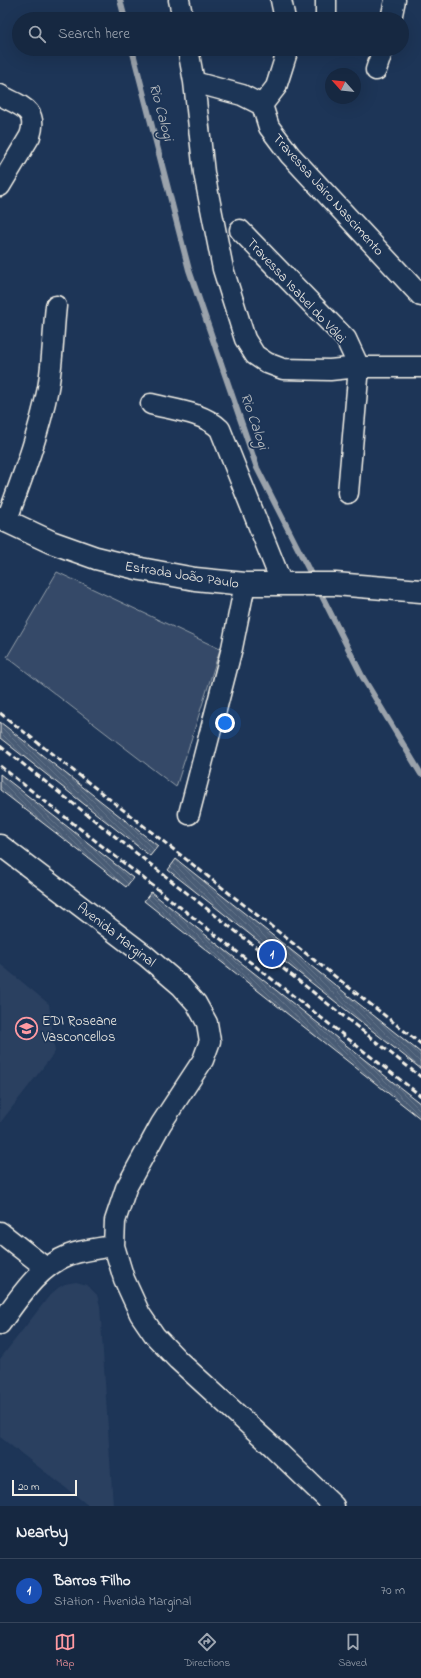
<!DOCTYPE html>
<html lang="en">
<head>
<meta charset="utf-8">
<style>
  :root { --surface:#162841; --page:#23344c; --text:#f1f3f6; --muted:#9ea6b1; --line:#35445a; --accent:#ff9aa2 }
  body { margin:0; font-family:"Indie Flower",sans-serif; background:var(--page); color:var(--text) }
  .compass { position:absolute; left:325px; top:68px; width:36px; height:36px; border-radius:50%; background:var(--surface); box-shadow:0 4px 16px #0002; rotate:297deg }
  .scale { position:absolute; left:12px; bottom:10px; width:65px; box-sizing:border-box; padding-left:4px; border:2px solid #f4f1e8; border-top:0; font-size:11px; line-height:14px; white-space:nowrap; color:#f4f1e8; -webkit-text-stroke:3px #1d3557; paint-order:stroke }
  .you { position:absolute; left:225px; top:723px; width:14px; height:14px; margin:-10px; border:3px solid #fff; border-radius:50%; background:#1a73e8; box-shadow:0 0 0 6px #1a73e833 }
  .badge { display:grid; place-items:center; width:26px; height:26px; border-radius:50%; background:var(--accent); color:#fff; font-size:13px; font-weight:700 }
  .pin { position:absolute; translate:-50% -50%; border:2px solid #fff; box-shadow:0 1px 4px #0006 }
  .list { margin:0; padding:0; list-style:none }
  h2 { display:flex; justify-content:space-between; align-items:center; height:52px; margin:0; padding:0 16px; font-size:17px }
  h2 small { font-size:13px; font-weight:400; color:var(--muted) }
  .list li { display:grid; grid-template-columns:26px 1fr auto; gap:12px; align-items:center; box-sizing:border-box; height:64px; padding:0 16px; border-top:1px solid var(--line) }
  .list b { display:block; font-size:15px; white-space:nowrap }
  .list p { margin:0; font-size:13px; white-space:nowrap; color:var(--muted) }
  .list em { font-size:13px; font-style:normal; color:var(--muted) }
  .icon { flex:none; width:22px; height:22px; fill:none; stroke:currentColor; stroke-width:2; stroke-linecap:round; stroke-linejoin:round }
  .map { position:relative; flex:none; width:421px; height:1506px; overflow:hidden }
  .search { position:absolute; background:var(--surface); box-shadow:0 4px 16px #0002; left:12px; right:12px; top:12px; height:44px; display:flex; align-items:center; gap:10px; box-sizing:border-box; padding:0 14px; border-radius:22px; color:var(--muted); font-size:15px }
  .sheet { height:116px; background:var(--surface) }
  nav { display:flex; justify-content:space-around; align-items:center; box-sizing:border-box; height:56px; border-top:1px solid var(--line); background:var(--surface); font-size:11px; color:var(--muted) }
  nav a { display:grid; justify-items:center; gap:2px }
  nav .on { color:var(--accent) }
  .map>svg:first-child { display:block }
  .built { fill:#2a4060 }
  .pitch { fill:#354a67; stroke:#949ea8 }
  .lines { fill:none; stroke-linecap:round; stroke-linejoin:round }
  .stream { stroke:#9aa2ab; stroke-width:6 }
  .building { fill:url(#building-back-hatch); stroke:#f4f1e8 }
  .minor-casing { stroke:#f4f1e8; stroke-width:23 }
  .secondary-casing { stroke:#f4f1e8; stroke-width:25 }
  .minor { stroke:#1d3557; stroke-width:20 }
  .secondary { stroke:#1d3557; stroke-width:22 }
  .rail { stroke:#f4f1e8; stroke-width:3; stroke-dasharray:6 3; stroke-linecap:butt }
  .labels { text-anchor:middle; stroke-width:3.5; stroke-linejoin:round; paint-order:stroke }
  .street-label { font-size:14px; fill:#f4f1e8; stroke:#1d3557 }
  .poi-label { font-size:14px; fill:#f4f1e8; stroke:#1d3557; text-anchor:start }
  .water-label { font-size:15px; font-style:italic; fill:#c0c3c4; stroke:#1d3557 }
</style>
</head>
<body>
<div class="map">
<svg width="421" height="1506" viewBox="0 0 421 1506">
  <defs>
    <pattern id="building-back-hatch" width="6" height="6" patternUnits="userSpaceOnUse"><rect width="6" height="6" fill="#485b74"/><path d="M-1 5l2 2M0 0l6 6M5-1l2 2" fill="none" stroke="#637388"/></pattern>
  </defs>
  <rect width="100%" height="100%" fill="#1d3557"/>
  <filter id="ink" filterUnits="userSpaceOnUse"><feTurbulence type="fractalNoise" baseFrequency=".025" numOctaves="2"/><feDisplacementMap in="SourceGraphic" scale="8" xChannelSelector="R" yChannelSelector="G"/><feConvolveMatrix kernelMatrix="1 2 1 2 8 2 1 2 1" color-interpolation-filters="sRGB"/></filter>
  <g filter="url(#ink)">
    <path class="built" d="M0,964L49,1004L55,1052L0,1123Z
      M76,1282L87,1285L97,1295L100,1306L113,1506H89L0,1437V1359L50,1295L58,1288L65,1284Z"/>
    <path class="pitch" d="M57,572L220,649L176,787L7,657Z"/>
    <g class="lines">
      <path class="stream" d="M120,0L125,19
        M132,49L189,270L257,468L314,580
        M318,588L362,676L421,774"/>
    </g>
    <path class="building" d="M0,722L158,846L150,856L0,738Z
      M0,774L133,878L126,887L0,790Z
      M176,859L421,1053V1069L168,870Z
      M151,892L421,1104V1119L144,901Z"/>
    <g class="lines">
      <defs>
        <path id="minor" d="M179,0L183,19
          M281,0L285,19
          M326,0V19
          M391,19L395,0
          M188,49L194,82L204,173L223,269L245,339L255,355L267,363L283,369L330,370L359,367H421
          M376,70L383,49
          M194,82L242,95L262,105L269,127L290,155L421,296
          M0,95C20,106 39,109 30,136L0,186
          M262,105L276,87L288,49
          M240,230L346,339L359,367L348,493
          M151,404C174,410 202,412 220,429L282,584
          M6,522C22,478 39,434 48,388C53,361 53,333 56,306
          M189,814L232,648L245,584
          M0,845L146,956L181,986L196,1003L207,1023L210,1041L203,1060L161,1124L126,1188L115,1221L114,1246L124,1279L140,1314L155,1336L178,1360L273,1447L334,1506
          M0,1232L46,1268
          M0,1324C19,1298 38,1267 69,1255C83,1250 99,1248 114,1246"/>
        <path id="secondary" d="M0,518L51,542L96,558L141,569L195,579L245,584H335L421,591"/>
      </defs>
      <use href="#minor" class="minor-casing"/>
      <use href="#secondary" class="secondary-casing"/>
      <use href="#minor" class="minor"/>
      <use href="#secondary" class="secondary"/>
      <path class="rail" d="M0,713L421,1044
        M0,746L421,1077
        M0,766L421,1096"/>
    </g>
  </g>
  <defs>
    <symbol id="school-ring" viewBox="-11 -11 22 22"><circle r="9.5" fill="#1d3557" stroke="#ff9aa2" stroke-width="1.5"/><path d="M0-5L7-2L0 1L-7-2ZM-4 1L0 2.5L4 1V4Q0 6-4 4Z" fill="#ff9aa2"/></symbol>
  </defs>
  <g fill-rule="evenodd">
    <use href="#school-ring" x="14" y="1016" width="25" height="25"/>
  </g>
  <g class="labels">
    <g class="street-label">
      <text transform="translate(329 194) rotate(48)" y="5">Travessa Jairo Nascimento</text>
      <text transform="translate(297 290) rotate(47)" y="5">Travessa Isabel do Vôlei</text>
      <text transform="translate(182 574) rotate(9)" y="5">Estrada João Paulo</text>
      <text transform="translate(117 934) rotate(38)" y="5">Avenida Marginal</text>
    </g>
    <g class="poi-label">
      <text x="42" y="1025">EDI Roseane<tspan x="42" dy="16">Vasconcellos</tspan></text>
    </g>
    <g class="water-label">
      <text transform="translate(162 112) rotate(75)" y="5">Rio Calogi</text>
      <text transform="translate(255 421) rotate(71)" y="5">Rio Calogi</text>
    </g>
  </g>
</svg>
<svg class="compass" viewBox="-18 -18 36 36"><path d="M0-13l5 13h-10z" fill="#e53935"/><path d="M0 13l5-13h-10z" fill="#9ea6b1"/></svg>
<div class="scale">20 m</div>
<div class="you"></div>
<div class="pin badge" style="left:272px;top:954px;background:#1a4fb4">1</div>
<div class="search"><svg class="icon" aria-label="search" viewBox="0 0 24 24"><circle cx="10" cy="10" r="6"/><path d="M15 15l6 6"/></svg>Search here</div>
</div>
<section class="sheet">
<h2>Nearby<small></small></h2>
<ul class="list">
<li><span class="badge" style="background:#1a4fb4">1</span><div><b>Barros Filho</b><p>Station · Avenida Marginal</p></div><em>70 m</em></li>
</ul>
</section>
<nav>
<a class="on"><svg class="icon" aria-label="map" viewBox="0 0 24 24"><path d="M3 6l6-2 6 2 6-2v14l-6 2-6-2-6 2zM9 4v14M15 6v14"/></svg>Map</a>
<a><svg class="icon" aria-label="directions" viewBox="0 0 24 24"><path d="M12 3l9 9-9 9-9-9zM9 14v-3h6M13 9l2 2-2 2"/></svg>Directions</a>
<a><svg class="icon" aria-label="saved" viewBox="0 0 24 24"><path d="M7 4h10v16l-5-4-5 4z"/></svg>Saved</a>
</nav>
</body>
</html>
